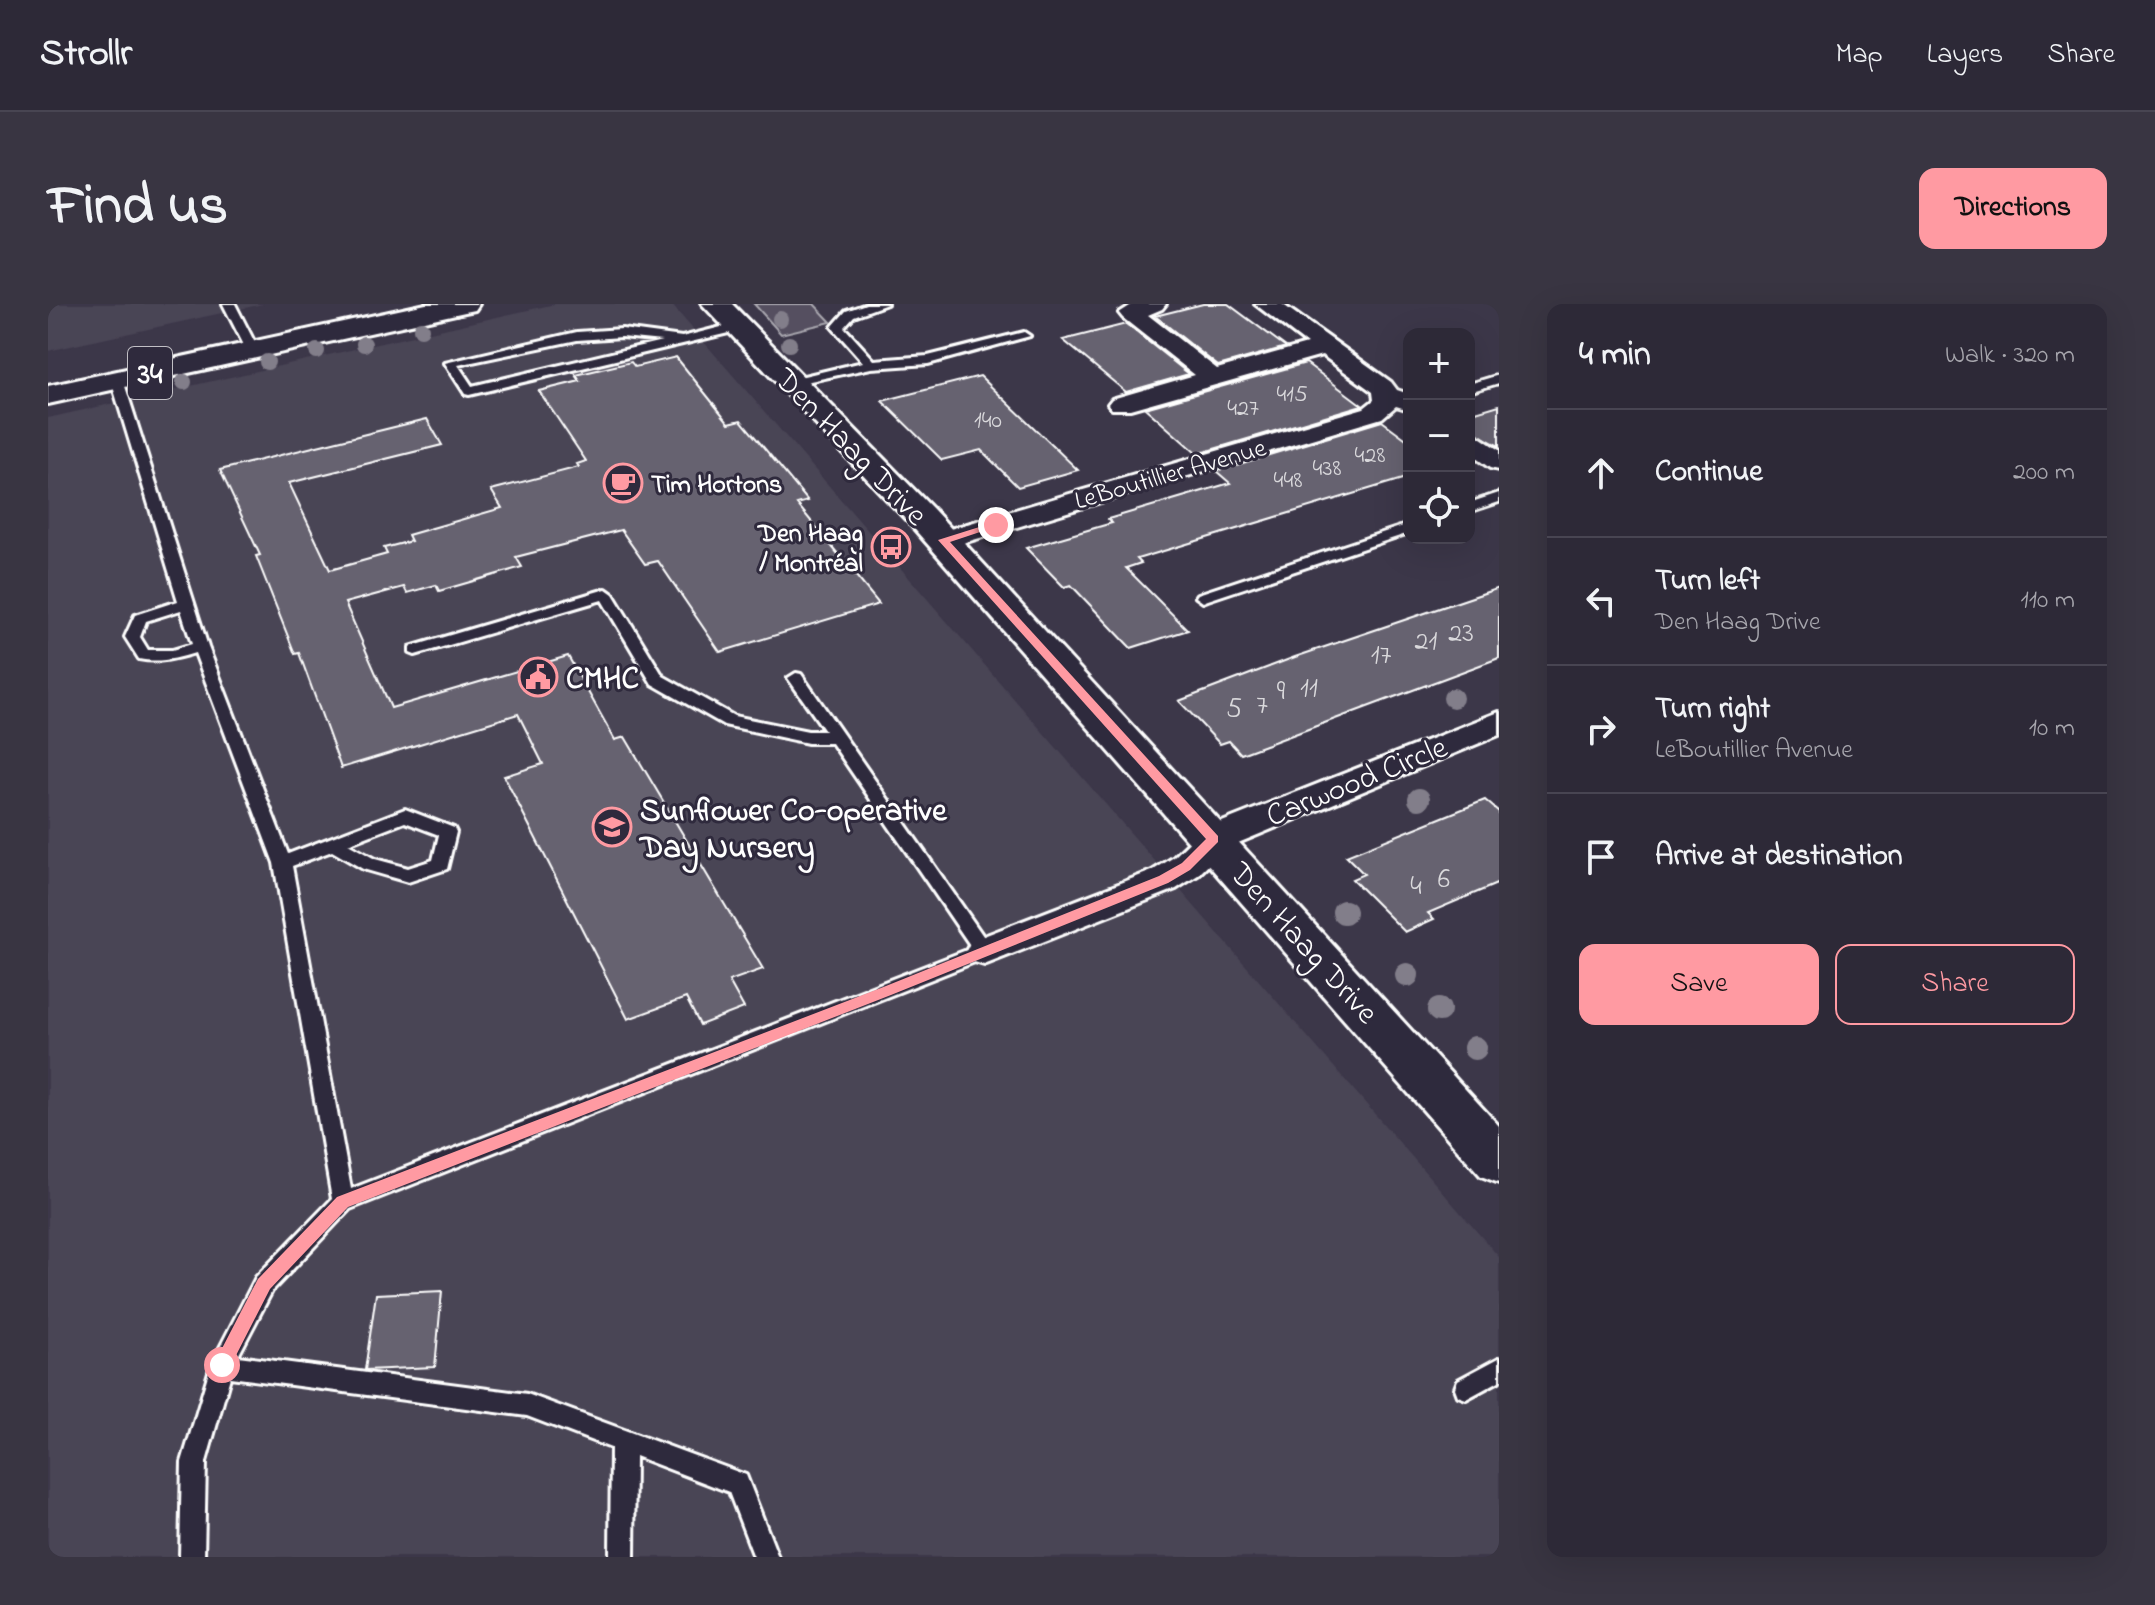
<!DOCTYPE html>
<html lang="en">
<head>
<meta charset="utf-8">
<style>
  :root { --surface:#2d2937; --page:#393542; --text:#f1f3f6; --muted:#a7a6ad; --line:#484552; --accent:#ff9aa2 }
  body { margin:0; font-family:"Indie Flower",sans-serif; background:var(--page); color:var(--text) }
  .controls { position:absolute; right:24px; top:24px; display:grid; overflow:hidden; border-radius:16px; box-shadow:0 8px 32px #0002 }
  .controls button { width:72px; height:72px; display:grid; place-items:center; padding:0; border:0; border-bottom:2px solid var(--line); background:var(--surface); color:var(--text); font:40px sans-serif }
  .stop { position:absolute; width:24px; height:24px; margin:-18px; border:6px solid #ff9aa2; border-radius:50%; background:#fff }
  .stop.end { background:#ff9aa2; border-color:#fff; box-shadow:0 2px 8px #0008 }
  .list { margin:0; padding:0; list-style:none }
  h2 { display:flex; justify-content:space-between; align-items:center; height:104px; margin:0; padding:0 32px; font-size:34px }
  h2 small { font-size:26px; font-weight:400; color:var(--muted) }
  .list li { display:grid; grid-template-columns:52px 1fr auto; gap:24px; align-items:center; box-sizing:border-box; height:128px; padding:0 32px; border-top:2px solid var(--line) }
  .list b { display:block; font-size:30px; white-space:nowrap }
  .list p { margin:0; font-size:26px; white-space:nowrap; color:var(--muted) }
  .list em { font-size:26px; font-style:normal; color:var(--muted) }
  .actions { display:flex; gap:16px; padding:24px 32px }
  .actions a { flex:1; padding:18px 0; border:2px solid var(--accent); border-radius:16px; text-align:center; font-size:28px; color:var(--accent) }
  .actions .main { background:var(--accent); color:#111 }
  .icon { flex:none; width:44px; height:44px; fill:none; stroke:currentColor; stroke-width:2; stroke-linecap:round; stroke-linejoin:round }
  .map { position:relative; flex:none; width:1451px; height:1253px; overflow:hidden; border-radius:16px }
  header { display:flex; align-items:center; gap:48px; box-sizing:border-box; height:112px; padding:0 40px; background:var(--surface); border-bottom:2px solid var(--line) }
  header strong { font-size:38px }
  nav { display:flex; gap:44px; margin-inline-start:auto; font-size:28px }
  .intro { display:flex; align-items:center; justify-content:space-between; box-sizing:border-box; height:192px; padding:0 48px }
  h1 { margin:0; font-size:56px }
  .button { padding:20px 36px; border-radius:16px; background:var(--accent); color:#111; font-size:28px; font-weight:700 }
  main { display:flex; gap:48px; padding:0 48px }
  aside { flex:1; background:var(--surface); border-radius:16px; box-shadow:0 8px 32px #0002 }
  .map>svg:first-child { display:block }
  .built { fill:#494455 }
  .green { fill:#555060; stroke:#aaa8b0; stroke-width:2 }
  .building { fill:#666270; stroke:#fff; stroke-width:2 }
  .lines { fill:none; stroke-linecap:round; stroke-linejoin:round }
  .lane-casing { stroke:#fff; stroke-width:6 }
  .street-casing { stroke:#fff; stroke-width:6 }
  .secondary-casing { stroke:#fff; stroke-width:6 }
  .primary-casing { stroke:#fff; stroke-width:6 }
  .lane { fill:#2f2a3d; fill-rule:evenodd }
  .street { fill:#2f2a3d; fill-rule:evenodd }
  .secondary { fill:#2f2a3d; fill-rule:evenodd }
  .primary { fill:#2f2a3d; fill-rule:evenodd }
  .tree { fill:#827e8a }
  .route { fill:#ff9aa2 }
  .labels { text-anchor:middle; stroke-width:6; stroke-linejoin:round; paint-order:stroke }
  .far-number-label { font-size:24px; fill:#d9d8db }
  .far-street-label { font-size:26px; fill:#fff; stroke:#2f2a3d }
  .far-poi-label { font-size:26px; font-weight:bold; fill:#fff; stroke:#2f2a3d; text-anchor:start }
  .number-label { font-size:28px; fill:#d9d8db }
  .shield { fill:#2f2a3d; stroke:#c1bfc5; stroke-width:2 }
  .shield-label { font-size:30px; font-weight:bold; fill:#fff }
  .street-label { font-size:32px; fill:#fff; stroke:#2f2a3d }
  .poi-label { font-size:32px; font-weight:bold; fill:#fff; stroke:#2f2a3d; text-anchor:start }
</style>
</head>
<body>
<header>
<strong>Strollr</strong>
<nav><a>Map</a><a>Layers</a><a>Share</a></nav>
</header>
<div class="intro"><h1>Find us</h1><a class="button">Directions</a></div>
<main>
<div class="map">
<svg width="1451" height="1253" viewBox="0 0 1451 1253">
  <rect width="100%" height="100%" fill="#3c3749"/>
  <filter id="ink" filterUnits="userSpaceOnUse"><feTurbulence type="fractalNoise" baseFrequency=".0125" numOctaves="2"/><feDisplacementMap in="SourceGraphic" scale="16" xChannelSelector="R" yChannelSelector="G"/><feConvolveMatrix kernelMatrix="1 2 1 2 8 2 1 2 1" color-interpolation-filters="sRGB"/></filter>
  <g filter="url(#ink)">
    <path class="built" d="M0,0H215L0,47Z
      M507,0H623L1451,953V1249L1444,1253H0V114Z"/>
    <path class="green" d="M706,0H766L783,18L733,30Z"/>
    <path class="building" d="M1155,0H1180L1238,43L1170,62L1107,12Z
      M1078,20L1141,70L1078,88L1015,36Z
      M628,53L681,119L693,116L760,197L749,200L831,300L672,348L610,257L597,260L573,226L468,253L474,263L391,287L388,281L359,289L356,283L297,299L343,404L520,352L567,436L577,433L715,665L681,677L696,704L652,721L638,694L580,715L456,472L495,460L470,410L293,464L251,349L247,350L208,252L212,251L172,166L379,115L394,141L241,179L282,266L339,250L336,244L363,237L360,231L454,204L443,186L531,163L529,160L538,157L491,87L532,77L528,71L583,58L587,63Z
      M1258,59L1314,101L1149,150L1097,104Z
      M932,72L1030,166L970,183L933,146L894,156L834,97Z
      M1451,101V142L1421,126V110Z
      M1334,117L1361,137V173L1089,255L1093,259L1078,264L1140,326L1083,344L1023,281L1016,283L978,244L1064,219L1060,215L1182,179L1168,167Z
      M1451,284V354L1193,450L1181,437L1172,440L1131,397L1247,353Z
      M1437,496L1451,508V579L1380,609L1386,615L1357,628L1304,575L1316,570L1298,552Z
      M394,987L387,1063L317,1066L328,990Z"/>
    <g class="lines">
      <defs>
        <path id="lane" d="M175,0H187L211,47L209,50L199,47Z
          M818,0H839L806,12L796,23L826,56L880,52L976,28L982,32L880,60L823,64L739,82V76L815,58L784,23L798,7Z
          M689,19L693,20V26L421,91L417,90L397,59L529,28L574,25L634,33ZM574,33L614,37L424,82L410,61L529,36Z
          M1451,71V79L1421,88V80Z
          M69,72L75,76L160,343L240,550L357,505L406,524L408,528L399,565L360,578L315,565L284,547L244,562L303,885L924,644L784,439H760L676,421L604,380L554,296L367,351L362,349V343L558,285L565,290L615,372L686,412L760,427H777L740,374L748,369L753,370L942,642L945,647L942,652L302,905L224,987L190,1052L479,1090L698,1171L730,1253H706L681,1188L587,1152L586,1253H562L563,1144L479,1112L182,1073L158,1158L156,1253H132L134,1158L163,1061L208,973L284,895L226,559L147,349C128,355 110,359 91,355L77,333L87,311L130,297L63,76ZM133,306L144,340L124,346H100L92,333L98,317ZM357,518L391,531L385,556L360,564L327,555L300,540Z
          M1451,189V198L1421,208V199Z
          M1361,220V229L1160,296L1155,298L1148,293L1150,290Z
          M1451,1054V1077L1418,1095L1410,1092L1407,1084L1410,1076Z"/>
        <path id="street" d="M1085,0H1118L1114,5L1100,11L1169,65L1259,40L1207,0H1234L1343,78L1349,86L1361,90V106L1348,102L1334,114L905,242L895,244L885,242L881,236L885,230L1316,104L1326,96L1325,88L1274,51L1082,105H1064L1060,100L1064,95L1147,71L1075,14L1071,9Z
          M1421,129L1430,132L1451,146V166L1442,164L1421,149Z
          M1451,408V431L1178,544L1150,571L1128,585L936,661L923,657L918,647L923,637L1104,567L1126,553L1154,526Z"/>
        <path id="secondary" d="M654,0H684L886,206L1451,822V879L1433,872L862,220Z"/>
        <path id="primary" d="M378,0H431L427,6L417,8L0,100V82Z"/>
      </defs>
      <use href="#lane" class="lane-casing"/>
      <use href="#street" class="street-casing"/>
      <use href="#secondary" class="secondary-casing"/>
      <use href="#primary" class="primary-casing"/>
      <use href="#lane" class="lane"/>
      <use href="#street" class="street"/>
      <use href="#secondary" class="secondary"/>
      <use href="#primary" class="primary"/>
    </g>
    <g class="tree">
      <circle cx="732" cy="15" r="8"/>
      <circle cx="373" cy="25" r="8"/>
      <circle cx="316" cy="40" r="8"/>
      <circle cx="741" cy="40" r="8"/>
      <circle cx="269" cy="47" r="8"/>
      <circle cx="219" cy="58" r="8"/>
      <circle cx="136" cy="78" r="8"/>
      <circle cx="1405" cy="394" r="10"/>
      <circle cx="1371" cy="495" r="11"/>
      <circle cx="1296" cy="608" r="12"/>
      <circle cx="1359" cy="671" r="12"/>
      <circle cx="1391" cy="706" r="12"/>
      <circle cx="1427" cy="744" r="12"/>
    </g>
  </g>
  <path class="route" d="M944,219L953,221L902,238L1170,532V538L1142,566L1120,579L843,691L300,903L222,985L180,1067H168V1056L210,975L289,893L833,684L1111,572L1134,559L1158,535L890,236Z"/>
  <defs>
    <symbol id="cafe-ring" viewBox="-11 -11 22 22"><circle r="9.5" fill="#2f2a3d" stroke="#ff9aa2" stroke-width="1.5"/><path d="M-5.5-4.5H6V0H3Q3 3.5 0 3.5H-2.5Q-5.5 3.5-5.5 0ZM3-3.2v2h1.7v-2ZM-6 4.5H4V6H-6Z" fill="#ff9aa2"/></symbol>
    <symbol id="bus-ring" viewBox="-11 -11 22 22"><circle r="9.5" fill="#2f2a3d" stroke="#ff9aa2" stroke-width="1.5"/><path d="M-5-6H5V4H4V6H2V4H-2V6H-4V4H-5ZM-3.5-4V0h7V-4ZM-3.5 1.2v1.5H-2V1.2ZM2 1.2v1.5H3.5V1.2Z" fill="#ff9aa2"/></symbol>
    <symbol id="civic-ring" viewBox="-11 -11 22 22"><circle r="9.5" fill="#2f2a3d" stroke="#ff9aa2" stroke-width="1.5"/><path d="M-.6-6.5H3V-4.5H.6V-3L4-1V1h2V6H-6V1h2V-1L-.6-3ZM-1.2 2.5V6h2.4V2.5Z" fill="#ff9aa2"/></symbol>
    <symbol id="school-ring" viewBox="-11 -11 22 22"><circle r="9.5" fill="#2f2a3d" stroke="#ff9aa2" stroke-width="1.5"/><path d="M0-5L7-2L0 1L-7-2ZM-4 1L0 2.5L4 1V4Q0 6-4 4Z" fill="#ff9aa2"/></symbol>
  </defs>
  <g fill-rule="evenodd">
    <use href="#cafe-ring" x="553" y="157" width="44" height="44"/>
    <use href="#bus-ring" x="821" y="221" width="44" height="44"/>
    <use href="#civic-ring" x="468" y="351" width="44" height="44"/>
    <use href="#school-ring" x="542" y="501" width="44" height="44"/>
  </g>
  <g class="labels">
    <g class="far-number-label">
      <text x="1244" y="97">415</text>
      <text x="1195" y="111">427</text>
      <text x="940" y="123">140</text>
      <text x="1322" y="158">428</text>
      <text x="1279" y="171">438</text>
      <text x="1240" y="183">448</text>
    </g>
    <g class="far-street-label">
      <text transform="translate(1122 169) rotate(-16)" y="9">LeBoutillier Avenue</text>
    </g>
    <g class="far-poi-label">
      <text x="603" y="188">Tim Hortons</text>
      <text x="815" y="237" text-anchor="end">Den Haag<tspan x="815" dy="30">/ Montréal</tspan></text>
    </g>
    <g class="number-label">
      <text x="1413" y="337">23</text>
      <text x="1378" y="345">21</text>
      <text x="1333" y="359">17</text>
      <text x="1261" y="392">11</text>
      <text x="1233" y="395">9</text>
      <text x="1214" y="409">7</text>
      <text x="1186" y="412">5</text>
      <text x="1396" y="583">6</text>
      <text x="1368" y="590">4</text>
    </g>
    <rect class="shield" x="80" y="43" width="44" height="52" rx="6"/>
    <g class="shield-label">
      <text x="102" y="79">34</text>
    </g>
    <g class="street-label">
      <text transform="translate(804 142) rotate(46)" y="11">Den Haag Drive</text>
      <text transform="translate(1308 476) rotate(-22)" y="11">Carwood Circle</text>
      <text transform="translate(1257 638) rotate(48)" y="11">Den Haag Drive</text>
    </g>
    <g class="poi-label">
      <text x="518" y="384">CMHC</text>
      <text x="592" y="516">Sunflower Co-operative<tspan x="592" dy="37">Day Nursery</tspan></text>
    </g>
  </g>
</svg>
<div class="controls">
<button>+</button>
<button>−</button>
<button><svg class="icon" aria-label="locate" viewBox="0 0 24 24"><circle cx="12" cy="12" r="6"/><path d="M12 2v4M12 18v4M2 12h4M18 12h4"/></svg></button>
</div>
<div class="stop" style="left:174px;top:1061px"></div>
<div class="stop end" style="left:948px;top:221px"></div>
</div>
<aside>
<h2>4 min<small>Walk · 320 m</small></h2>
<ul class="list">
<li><svg class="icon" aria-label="ahead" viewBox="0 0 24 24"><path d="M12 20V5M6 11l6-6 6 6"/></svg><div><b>Continue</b></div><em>200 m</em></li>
<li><svg class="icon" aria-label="left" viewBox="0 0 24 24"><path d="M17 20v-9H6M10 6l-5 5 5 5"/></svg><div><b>Turn left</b><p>Den Haag Drive</p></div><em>110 m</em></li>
<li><svg class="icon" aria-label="right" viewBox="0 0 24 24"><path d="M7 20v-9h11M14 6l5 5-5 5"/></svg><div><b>Turn right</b><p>LeBoutillier Avenue</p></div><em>10 m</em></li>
<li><svg class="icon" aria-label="arrive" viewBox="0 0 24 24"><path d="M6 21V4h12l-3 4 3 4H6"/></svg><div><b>Arrive at destination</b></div></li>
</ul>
<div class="actions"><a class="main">Save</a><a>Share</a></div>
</aside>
</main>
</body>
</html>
